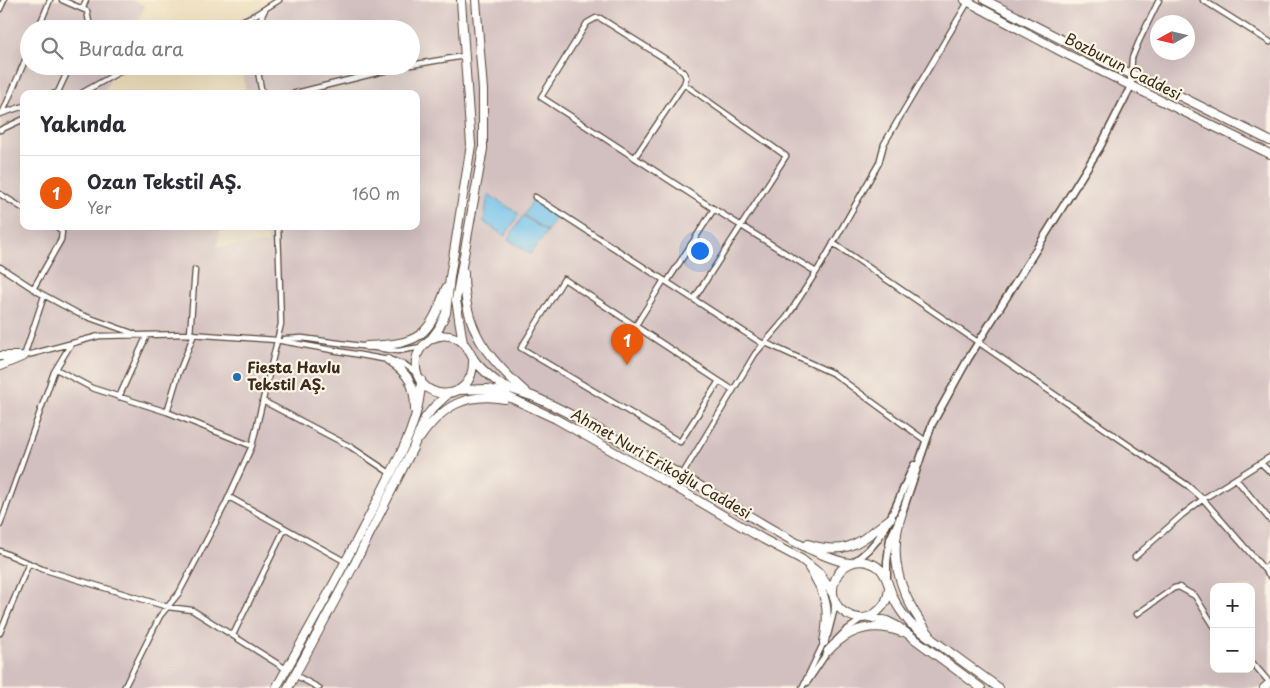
<!DOCTYPE html>
<html lang="tr">
<head>
<meta charset="utf-8">
<style>
  :root { --surface:#fff; --page:#f2f2f3; --text:#2b2b33; --muted:#7c7c81; --line:#e1e1e2; --accent:#ea580c }
  body { margin:0; font-family:"Playpen Sans",sans-serif; background:var(--page); color:var(--text) }
  .controls { position:absolute; right:15px; bottom:15px; display:grid; overflow:hidden; border-radius:10px; box-shadow:0 5px 20px #0002 }
  .controls button { width:45px; height:45px; display:grid; place-items:center; padding:0; border:0; border-bottom:1px solid var(--line); background:var(--surface); color:var(--text); font:25px sans-serif }
  .compass { position:absolute; left:1150px; top:15px; width:45px; height:45px; border-radius:50%; background:var(--surface); box-shadow:0 5px 20px #0002; rotate:262deg }
  .you { position:absolute; left:699px; top:250px; width:18px; height:18px; margin:-12px; border:4px solid #fff; border-radius:50%; background:#1a73e8; box-shadow:0 0 0 8px #1a73e833 }
  .badge { display:grid; place-items:center; width:32px; height:32px; border-radius:50%; background:var(--accent); color:#fff; font-size:16px; font-weight:700 }
  .pin { position:absolute; translate:-50% -41px; filter:drop-shadow(0 1px 2px #0008) }
  .pin::after { content:''; position:absolute; top:26px; width:18px; height:15px; background:inherit; clip-path:polygon(0 0,100% 0,50% 100%) }
  .list { margin:0; padding:0; list-style:none }
  h2 { display:flex; justify-content:space-between; align-items:center; height:65px; margin:0; padding:0 20px; font-size:21px }
  h2 small { font-size:16px; font-weight:400; color:var(--muted) }
  .list li { display:grid; grid-template-columns:32px 1fr auto; gap:15px; align-items:center; box-sizing:border-box; height:75px; padding:0 20px; border-top:1px solid var(--line) }
  .list b { display:block; font-size:19px; white-space:nowrap }
  .list p { margin:0; font-size:16px; white-space:nowrap; color:var(--muted) }
  .list em { font-size:16px; font-style:normal; color:var(--muted) }
  .icon { flex:none; width:28px; height:28px; fill:none; stroke:currentColor; stroke-width:2; stroke-linecap:round; stroke-linejoin:round }
  .map { position:relative; flex:none; width:1270px; height:688px; overflow:hidden }
  .search { position:absolute; background:var(--surface); box-shadow:0 5px 20px #0002; left:20px; top:20px; width:400px; height:55px; display:flex; align-items:center; gap:12px; box-sizing:border-box; padding:0 18px; border-radius:28px; color:var(--muted); font-size:19px }
  .panel { position:absolute; background:var(--surface); box-shadow:0 5px 20px #0002; left:20px; top:90px; width:400px; height:140px; border-radius:10px }
  .map>svg:first-child { display:block }
  .industrial { fill:#d2bfbf; fill-rule:evenodd }
  .water { fill:#71c1ec; stroke:#567685 }
  .lines { fill:none; stroke-linecap:round; stroke-linejoin:round }
  .street-casing { stroke:#564536; stroke-width:7 }
  .secondary-casing { stroke:#564536; stroke-width:9 }
  .primary-casing { stroke:#564536; stroke-width:10 }
  .street { stroke:#fff; stroke-width:4.5 }
  .secondary { stroke:#fff; stroke-width:6 }
  .primary { stroke:#fff; stroke-width:8 }
  .poi-dot { fill:#1f6fb2; stroke:#fcf5e5; stroke-width:2 }
  .labels { text-anchor:middle; stroke-width:4.5; stroke-linejoin:round; paint-order:stroke }
  .street-label { font-size:15px; fill:#3b2a1e; stroke:#fcf5e5 }
  .poi-label { font-size:15px; font-weight:bold; fill:#3b2a1e; stroke:#fcf5e5; text-anchor:start }
</style>
</head>
<body>
<div class="map">
<svg width="1270" height="688" viewBox="0 0 1270 688">
  <rect width="100%" height="100%" fill="#fcf5e5"/>
  <filter id="ink" filterUnits="userSpaceOnUse"><feTurbulence type="fractalNoise" baseFrequency=".02" numOctaves="2"/><feDisplacementMap in="SourceGraphic" scale="10" xChannelSelector="R" yChannelSelector="G"/><feConvolveMatrix kernelMatrix="1 2 1 2 8 2 1 2 1" color-interpolation-filters="sRGB"/></filter>
  <filter id="wash" filterUnits="userSpaceOnUse"><feTurbulence type="fractalNoise" baseFrequency=".0096" numOctaves="4" result="noise"/><feDisplacementMap in="SourceGraphic" scale="20" xChannelSelector="R" yChannelSelector="G"/><feGaussianBlur stdDeviation="1.12" result="paint"/><feColorMatrix in="noise" values="0 0 0 0 0 0 0 0 0 0 0 0 0 0 0 0 0 1.4 0 .05"/><feComposite in="paint" operator="in"/></filter>
  <g filter="url(#wash)">
    <rect width="100%" height="100%" fill="#eddebb"/>
    <path class="industrial" d="M0,0H132L145,6L135,29H29V66H116L103,94H24V226H221L217,247L268,243L266,226H416V94H246L242,66H411V29H237L236,22L273,0H1270V688H0ZM1158,22H1188V52H1158ZM1214,587H1251V669H1214Z"/>
    <path class="water" d="M488,194L519,214L505,236L484,222Z
      M533,200L557,216L547,231L524,215Z
      M523,216L547,232L530,254L508,239Z"/>
  </g>
  <g filter="url(#ink)">
    <g class="lines">
      <defs>
        <path id="street" d="M62,0L87,11L89,22L88,29
          M1203,0L1270,42
          M83,8L86,0
          M0,9L4,0
          M239,23L249,29
          M38,29L50,0
          M224,29L255,15L279,0
          M255,29L266,8
          M411,65L464,56
          M257,66L262,94
          M1131,74L1132,58L1140,39L1159,0
          M684,84L786,156L694,299
          M53,94L58,92L70,66
          M80,94L130,66
          M292,94L404,66
          M3,112L29,51
          M0,114L24,106
          M0,130L24,119
          M635,157L684,84L686,78L684,73L675,65L600,18H596L587,23L541,97L714,209L667,282
          M0,194L24,209
          M535,197L763,344H768L834,374L926,441
          M714,209L816,272
          M833,243L1187,485L1203,499L1270,576
          M0,267L40,293L79,314L135,334
          M564,279L719,381L680,442L521,348Z
          M33,289L61,240L62,232L57,226
          M636,325L664,280
          M190,334L195,270
          M285,339L302,338L398,351L421,347
          M24,356L99,336L190,334L276,340L394,361L407,366L417,374
          M24,356L44,296
          M56,369L92,388L167,412L252,446
          M719,381L733,390
          M119,397L147,335
          M263,401L351,447L390,473
          M167,412L178,375L194,334
          M1261,463L1270,472
          M682,475L755,354L787,317L822,263L879,163L884,144L968,2
          M1236,479L1270,520
          M229,497L346,562
          M0,525L54,372L71,344
          M0,551L42,569L168,607L192,610L286,669
          M1135,557L1182,515L1203,499L1270,457
          M1264,569L1270,564
          M1137,614L1174,588L1179,587L1195,596L1214,626
          M0,633L29,563
          M233,635L285,528
          M828,635L834,612V601
          M836,640L846,630L863,618
          M1251,661L1270,683
          M295,675L319,688
          M807,683L829,650
          M124,688L160,616L179,593L225,505L252,446L281,324L278,226
          M802,688L824,642"/>
        <path id="secondary" d="M853,562C888,541 897,499 914,465
          M887,578V562L890,539L902,513L932,424L968,359L1100,147L1131,86V74"/>
        <path id="primary" d="M965,0L1064,53L1270,154
          M985,0L1111,65L1172,92L1270,141
          M464,273C464,330 487,358 527,393
          M431,339L439,328L446,313L450,277L471,145L461,0
          M463,343L456,300L483,149V90L476,0
          M367,346C420,344 429,337 446,288
          M0,356H20
          M473,358C476,408 411,402 416,360C417,353 422,346 428,341C436,335 447,334 456,338C466,343 468,350 473,358C479,368 491,377 500,384C510,390 521,392 532,396C554,405 575,417 596,428C635,449 674,470 712,493C743,512 774,532 807,548C821,554 834,561 849,563
          M388,360C409,374 415,384 415,410
          M0,366L24,356
          M458,390L488,389L496,391L556,419L653,474L763,539L801,559L820,574L833,594
          M420,438C442,406 466,392 505,399
          M902,513C886,560 902,598 930,635
          M808,544C849,557 860,541 891,518
          M809,568C827,595 830,610 824,642
          M889,588C888,609 867,626 847,614C818,598 838,552 870,563C887,568 887,585 894,599C898,608 904,616 911,624L999,688
          M869,617L887,621L897,626L981,688
          M828,651C848,629 872,621 901,632
          M276,688C311,626 345,564 377,501C395,464 421,422 421,380
          M288,688L354,565L413,448L425,418L433,408L449,393
          M1264,688L1270,683"/>
      </defs>
      <use href="#street" class="street-casing"/>
      <use href="#secondary" class="secondary-casing"/>
      <use href="#primary" class="primary-casing"/>
      <use href="#street" class="street"/>
      <use href="#secondary" class="secondary"/>
      <use href="#primary" class="primary"/>
    </g>
  </g>
  <circle class="poi-dot" cx="237" cy="377" r="5"/>
  <g class="labels">
    <g class="street-label">
      <text transform="translate(1123 67) rotate(27)" y="5">Bozburun Caddesi</text>
      <text transform="translate(661 464) rotate(30)" y="5">Ahmet Nuri Erikoğlu Caddesi</text>
    </g>
    <g class="poi-label">
      <text x="247" y="373">Fiesta Havlu<tspan x="247" dy="17">Tekstil AŞ.</tspan></text>
    </g>
  </g>
</svg>
<div class="controls">
<button>+</button>
<button>−</button>
</div>
<svg class="compass" viewBox="-18 -18 36 36"><path d="M0-13l5 13h-10z" fill="#e53935"/><path d="M0 13l5-13h-10z" fill="#7c7c81"/></svg>
<div class="you"></div>
<div class="pin badge" style="left:627px;top:365px">1</div>
<div class="search"><svg class="icon" aria-label="search" viewBox="0 0 24 24"><circle cx="10" cy="10" r="6"/><path d="M15 15l6 6"/></svg>Burada ara</div>
<section class="panel">
<h2>Yakında<small></small></h2>
<ul class="list">
<li><span class="badge">1</span><div><b>Ozan Tekstil AŞ.</b><p>Yer</p></div><em>160 m</em></li>
</ul>
</section>
</div>
</body>
</html>
